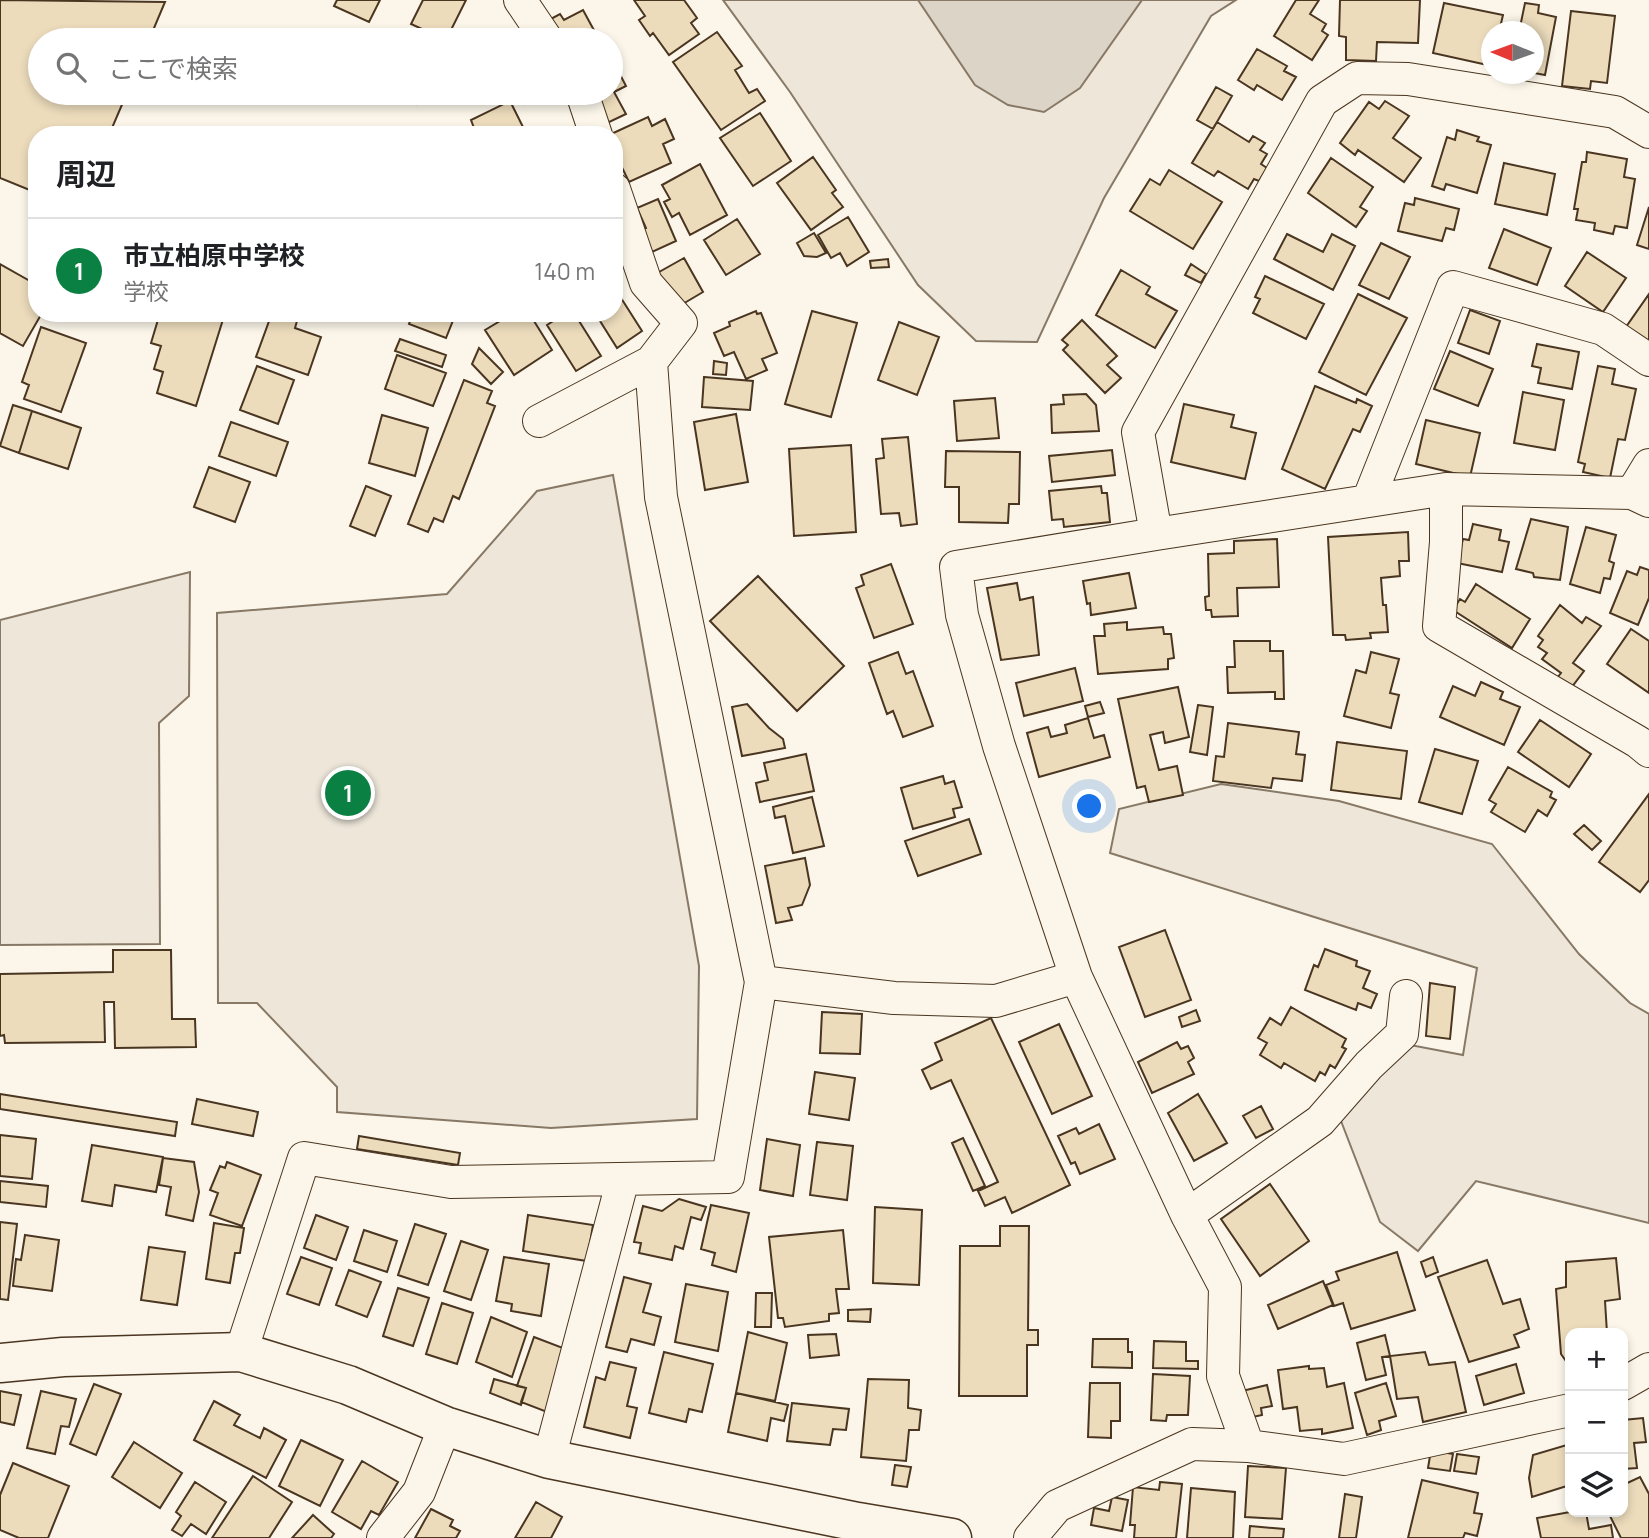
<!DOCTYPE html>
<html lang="ja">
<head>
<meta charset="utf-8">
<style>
  :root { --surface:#fff; --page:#f2f2f2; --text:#202124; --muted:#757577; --line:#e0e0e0; --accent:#0b8043 }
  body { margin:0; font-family:Manrope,"Noto Sans JP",sans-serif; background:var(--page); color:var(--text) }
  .controls { position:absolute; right:21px; bottom:21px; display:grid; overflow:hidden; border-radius:14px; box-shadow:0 4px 10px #0003 }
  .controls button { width:63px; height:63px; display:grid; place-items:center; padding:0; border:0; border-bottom:2px solid var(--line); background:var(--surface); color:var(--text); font:35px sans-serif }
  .compass { position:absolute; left:1481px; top:21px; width:63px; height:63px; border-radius:50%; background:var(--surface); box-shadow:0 4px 10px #0003; rotate:271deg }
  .you { position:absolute; left:1090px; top:807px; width:24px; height:24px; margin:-18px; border:5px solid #fff; border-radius:50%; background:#1a73e8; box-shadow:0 0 0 10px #1a73e833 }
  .badge { display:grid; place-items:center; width:46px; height:46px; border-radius:50%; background:var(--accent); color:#fff; font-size:23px; font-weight:700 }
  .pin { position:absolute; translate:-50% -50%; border:4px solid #fff; box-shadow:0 2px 7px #0006 }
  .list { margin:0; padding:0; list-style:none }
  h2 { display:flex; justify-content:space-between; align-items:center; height:91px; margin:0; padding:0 28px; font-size:30px }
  h2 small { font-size:23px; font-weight:400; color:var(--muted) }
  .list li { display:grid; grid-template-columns:46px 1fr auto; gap:21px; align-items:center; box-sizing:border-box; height:105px; padding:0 28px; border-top:2px solid var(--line) }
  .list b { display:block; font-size:26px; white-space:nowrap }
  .list p { margin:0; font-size:23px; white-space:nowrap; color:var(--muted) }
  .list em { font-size:23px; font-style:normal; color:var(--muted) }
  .icon { flex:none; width:38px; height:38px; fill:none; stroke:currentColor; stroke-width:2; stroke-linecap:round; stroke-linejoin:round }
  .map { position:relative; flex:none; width:1649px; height:1538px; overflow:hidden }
  .search { position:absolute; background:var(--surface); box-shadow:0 4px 10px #0003; left:28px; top:28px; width:595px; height:77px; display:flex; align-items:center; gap:18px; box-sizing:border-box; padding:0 24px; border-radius:38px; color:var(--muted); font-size:26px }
  .panel { position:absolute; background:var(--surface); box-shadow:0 4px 10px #0003; left:28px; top:126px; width:595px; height:196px; border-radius:28px }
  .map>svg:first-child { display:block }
  .green { fill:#ede6d9; stroke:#887966; stroke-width:2 }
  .water { fill:#dcd4c6; stroke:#887966; stroke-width:2 }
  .building { fill:#ecdcbc; stroke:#4a3520; stroke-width:2 }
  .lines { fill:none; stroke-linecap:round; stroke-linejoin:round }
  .street-casing { stroke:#4a3520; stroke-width:34 }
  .secondary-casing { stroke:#4a3520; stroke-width:41 }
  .street { stroke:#fbf6e9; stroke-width:32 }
  .secondary { stroke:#fbf6e9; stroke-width:38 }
</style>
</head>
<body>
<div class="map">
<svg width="1649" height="1538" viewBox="0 0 1649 1538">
  <rect width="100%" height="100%" fill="#fbf6e9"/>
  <path class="green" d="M723,0H1236L1211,16L1104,198L1037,342L976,341L918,285L790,92Z
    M613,475L699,966L697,1119L551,1128L337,1112V1087L257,1003H218L217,613L447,594L537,491Z
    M190,572L189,696L159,723L160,944L0,945V620Z
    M1221,784L1339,801L1492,844L1579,954L1630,1003L1649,1014V1223L1476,1181L1418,1251L1380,1222L1336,1108L1400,1043L1463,1055L1477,968L1110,853L1119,809Z"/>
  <path class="water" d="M918,0H1142L1080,88L1044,112L1008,105L975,85Z"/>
  <path class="building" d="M0,0L165,2L149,40H40V93H127L109,135H37V193L0,178Z
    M337,0H380L369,22L334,6Z
    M423,0H466L446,40L411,24Z
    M634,0H684L697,18L691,23L699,34L669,55L653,33L650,36L639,20L645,16Z
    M1296,0H1319L1310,14L1326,24L1322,31L1328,35L1312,60L1274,36Z
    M1340,0H1420L1418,43L1377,42L1376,61L1346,60V37L1339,36Z
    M1444,3L1503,15L1499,32H1492V66L1433,53Z
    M1525,3L1539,5L1538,13L1556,17L1545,75L1534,73V32H1519Z
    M583,10L596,34L586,40H558L547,21L560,14L564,20Z
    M1571,11L1615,16L1607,83L1591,81L1590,89L1562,86Z
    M320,31L337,37L339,31L360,39L316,40Z
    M717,32L742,66L735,70L749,93L757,89L765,101L721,130L673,62Z
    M1257,49L1287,66L1284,71L1296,77L1282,100L1257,85L1254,90L1238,80Z
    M611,57L626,86L614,92L626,114L603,125L587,93H611Z
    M1216,87L1232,96L1213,129L1197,120Z
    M393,93H422L416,104Z
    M518,93H544L525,104Z
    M510,101L527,135H461L474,128L471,120Z
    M1385,101L1409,116L1393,138L1421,158L1404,182L1358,150L1355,155L1340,143L1369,102L1379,109Z
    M760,113L791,161L753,186L720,138Z
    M648,117L652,126L665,119L674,139L663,144L671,163L629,182L614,151V135H609Z
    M1217,122L1249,142L1253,136L1265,143L1260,150L1267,154L1261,164L1267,168L1259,181L1254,179L1248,189L1218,171L1214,176L1192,163Z
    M1457,130L1479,137L1477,141L1491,145L1477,193L1446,184L1444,190L1432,186L1447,137L1455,140Z
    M1587,152L1627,159L1624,177L1635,179L1627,228L1615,226L1613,234L1594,230L1595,223L1576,220L1578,209H1574L1582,162H1586Z
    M813,157L836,190L832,193L843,207L811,230L777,183Z
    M1331,158L1373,187L1360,207L1367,211L1356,227L1308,193Z
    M1504,163L1555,174L1547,215L1495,204Z
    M700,164L727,215L690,235L679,213L672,217L664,202L670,199L662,185Z
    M1169,170L1222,202L1193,249L1130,211L1150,179L1160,185Z
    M1415,198L1459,209L1454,230L1446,228L1442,241L1398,231L1405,203L1414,205Z
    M658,199L676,241L652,252L642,230L646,228L637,208Z
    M1649,207V249L1637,245Z
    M848,217L869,252L847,266L840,253L831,258L818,235Z
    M737,219L760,254L726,275L704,240Z
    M1504,229L1551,248L1537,285L1489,268Z
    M814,233L826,253L817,257L804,256L797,243Z
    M1287,234L1323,252L1332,234L1355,246L1333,290L1274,259Z
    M1381,243L1410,257L1389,299L1359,285Z
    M1587,252L1626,278L1603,312L1565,286Z
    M684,258L703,292L676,308L652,276Z
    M888,259L889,267L871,268L870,261Z
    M0,264L37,285V313H42L23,346L0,333Z
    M1191,264L1206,274L1201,283L1185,275Z
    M1121,270L1150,287L1146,294L1177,311L1155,348L1096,315Z
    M1265,276L1324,304L1306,339L1253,313L1260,299L1255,297Z
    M614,287L642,331L617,348L595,313H614Z
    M1358,294L1407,318L1366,395L1319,372Z
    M1649,294V353L1626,327Z
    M1470,310L1500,321L1489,354L1458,343Z
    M756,311L757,314L761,313L777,353L762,359L767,370L746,379L734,352L724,356L714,333L730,326L729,322Z
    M812,311L857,323L831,417L785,404Z
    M160,313H225L196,406L157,393L163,372L154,369L161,346L151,343Z
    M272,313L297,321L295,328L321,337L308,375L256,357Z
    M413,313H456L446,338L409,324Z
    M495,313H529L552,350L514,375L485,330L500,321Z
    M566,313H574L601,356L576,371L547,325Z
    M1082,320L1117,356L1107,365L1121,378L1105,393L1063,350L1068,345L1062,340Z
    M899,322L939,337L917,395L878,380Z
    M41,327L86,343L61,412L24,399L29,385L22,382Z
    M400,339L446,355L442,367L395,351Z
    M1537,344L1579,352L1572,389L1538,383L1541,368L1532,366Z
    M479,348L503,372L491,384L472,364Z
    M1450,351L1493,369L1478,406L1434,389Z
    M397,355L446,373L433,406L385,389Z
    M714,361L727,363L726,375L713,374Z
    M257,366L294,380L278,424L240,410Z
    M1598,366L1615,369L1612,384L1636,389L1625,440L1618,439L1610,478L1583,472L1585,464L1578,462Z
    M704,377L753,381L750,410L702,407Z
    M464,380L492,391L487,403L495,406L459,499L453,496L443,522L434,518L428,532L408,524Z
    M1315,386L1356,403L1357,399L1372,406L1360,432L1353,429L1325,489L1282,469Z
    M1523,392L1564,400L1555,450L1514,443Z
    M1086,394L1096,405L1099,431L1052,433L1051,405L1064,404L1063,395Z
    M995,398L999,438L957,441L954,401Z
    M1184,404L1234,415L1231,427L1256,433L1245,479L1171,462Z
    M13,405L32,411L19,453L0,446Z
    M32,411L81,428L68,469L19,453Z
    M736,414L748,482L705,490L694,422Z
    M382,415L428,428L415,476L369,463Z
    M1426,420L1480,433L1470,477L1416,464Z
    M231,422L288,442L276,476L219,456Z
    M908,437L917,524L901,526L899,513L881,514L876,459L884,458L882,439Z
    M851,445L856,532L794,536L789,449Z
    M1112,450L1115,475L1052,482L1049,456Z
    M946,451L1020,452L1019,504H1009L1008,523L959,522V487H945Z
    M209,467L250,482L235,522L194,507Z
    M366,486L391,496L375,536L350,526Z
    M1101,486L1102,493H1107L1110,522L1064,527L1063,519L1052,520L1049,491Z
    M1531,519L1568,527L1560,580L1534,577L1533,573L1516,569Z
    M1473,524L1501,530L1499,540L1509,542L1502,572L1457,563L1463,539L1469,540Z
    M1586,527L1616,535L1609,561L1614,563L1610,579L1604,578L1600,593L1570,584Z
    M1408,532L1409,561H1399L1400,576L1381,578L1383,605H1386L1388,632L1370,633L1371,638L1346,640L1345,635H1333L1328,537Z
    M1277,539L1279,587L1237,588L1238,616L1212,617L1211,610H1206L1205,597L1209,596L1208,554L1234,553V541Z
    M891,564L913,624L874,638L856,588L864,585L861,575Z
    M1640,567L1649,570V598L1638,625L1610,613L1627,571L1637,575Z
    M1129,573L1136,608L1091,615L1090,603L1087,604L1083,581Z
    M758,576L844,666L797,711L710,621Z
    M1017,583L1020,600L1033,597L1039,655L1001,660L987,588Z
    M1476,584L1530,619L1512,648L1453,610L1460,599L1465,602Z
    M1560,605L1582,623L1586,617L1601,626L1573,663L1584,671L1571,688L1557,678L1561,673L1542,659L1547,653L1538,647L1543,640L1538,636Z
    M1127,622V630L1163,627L1164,634H1171L1174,658L1168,659V669L1098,674L1094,636H1105L1104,624Z
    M1631,629L1649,641V693L1607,664Z
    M1234,641H1270V651H1283L1284,699H1275V692L1228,693L1227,667H1235Z
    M898,652L906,674L913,671L933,726L903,737L893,711L887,714L869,663Z
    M1371,652L1399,659L1390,693L1399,695L1391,728L1344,716L1356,670L1366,673Z
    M1075,668L1083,701L1024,716L1016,683Z
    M1481,682L1503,692L1500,699L1520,707L1504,745L1440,717L1453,686L1475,696Z
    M1178,687L1189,737L1165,743L1163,732L1150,735L1159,770L1177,766L1183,795L1149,802L1145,786L1137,788L1118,699Z
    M1100,702L1104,713L1088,717L1085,706Z
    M747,704L769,728L783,739L785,748L742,756L732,707Z
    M1198,705L1213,707L1207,755L1190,752Z
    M1088,718L1094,738L1104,735L1110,757L1039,777L1027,733L1048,727L1051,737L1067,733L1065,725Z
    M1540,720L1591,754L1569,787L1518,752Z
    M1228,723L1299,732L1296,754L1305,755L1302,781L1273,778L1271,788L1213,781L1216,756L1224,757Z
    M1337,742L1407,751L1401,799L1331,790Z
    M1435,749L1478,761L1462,814L1419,802Z
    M806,754L814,791L760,802L756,783L768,780L764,763Z
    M1508,767L1552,792L1550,797L1556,800L1547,816L1538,810L1525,832L1491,812L1496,804L1489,800Z
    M943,776L945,784L954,781L962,807L953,809L955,817L913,829L901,788Z
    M1649,794V880L1640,892L1599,862Z
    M812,797L824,846L793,853L785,816L775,818L773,807Z
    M969,819L981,854L918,876L905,841Z
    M1584,825L1601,841L1592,850L1574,834Z
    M805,858L810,885L802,905L788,908L792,920L776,923L765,866Z
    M1165,930L1191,1000L1145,1017L1119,947Z
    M1325,949L1357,961L1356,966L1370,971L1363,988L1377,994L1371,1008L1358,1003L1356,1010L1305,990L1314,965L1318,967Z
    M113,950H171L172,1019H195L196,1047L115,1048L114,1002H104L105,1042L5,1043L4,1035L0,1036V974L113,972Z
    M1430,983L1455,987L1450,1039L1426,1036Z
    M1291,1007L1346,1039L1342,1047L1346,1049L1335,1068L1330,1065L1325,1075L1320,1072L1315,1081L1284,1063L1281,1068L1260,1055L1267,1043L1258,1038L1270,1018L1281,1025Z
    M1196,1010L1200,1021L1182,1027L1179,1017Z
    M822,1012L862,1014L860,1054L820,1053Z
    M991,1018L1070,1185L1012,1213L1005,1197L985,1206L978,1191L998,1182L951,1080L931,1089L922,1070L942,1060L935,1043Z
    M1059,1024L1092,1096L1052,1114L1019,1042Z
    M1177,1042L1181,1049L1188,1046L1194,1058L1188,1062L1194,1074L1152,1093L1138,1062Z
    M815,1072L855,1078L849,1120L809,1114Z
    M0,1094L177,1122L175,1136L0,1109Z
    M1198,1094L1227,1143L1194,1161L1168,1113Z
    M197,1099L258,1112L253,1136L192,1124Z
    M1261,1106L1273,1129L1256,1138L1243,1116Z
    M1099,1124L1115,1159L1080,1174L1075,1162L1071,1164L1058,1136L1076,1128L1079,1134Z
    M0,1135L36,1139L32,1179L0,1176Z
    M359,1136L460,1153L458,1165L357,1149Z
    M963,1138L985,1186L973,1191L952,1143Z
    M767,1139L800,1145L793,1196L760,1190Z
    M817,1142L853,1146L847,1200L810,1195Z
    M92,1145L163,1157L156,1192L115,1185L112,1206L82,1201Z
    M163,1158L194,1162L199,1192L193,1221L166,1215L171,1187L159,1185Z
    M227,1162L261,1175L242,1226L210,1215L218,1193L210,1190L220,1166L225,1168Z
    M0,1181L48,1186L46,1207L0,1202Z
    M1270,1184L1309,1241L1260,1276L1221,1219Z
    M679,1199L706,1207L701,1220L691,1217L683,1249L675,1246L672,1260L639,1253L641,1243L634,1242L643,1206L662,1211Z
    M711,1205L749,1213L736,1272L712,1265L715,1253L701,1249Z
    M875,1207L922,1210L919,1285L873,1283Z
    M316,1215L348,1227L336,1260L304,1248Z
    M528,1215L593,1225L587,1261L523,1251Z
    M0,1222L17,1224L8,1300L0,1299Z
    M214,1223L244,1228L240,1253H235L230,1283L206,1279Z
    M415,1224L446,1234L428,1285L398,1275Z
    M1000,1226H1029L1028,1330H1038V1345H1027V1396H959L960,1246H1000Z
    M364,1230L397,1241L387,1272L354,1261Z
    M843,1230L849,1289H836L839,1313L829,1314V1321L785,1327L783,1318H778L769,1237Z
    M25,1235L59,1240L52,1291L13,1286L16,1259L21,1260Z
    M461,1241L488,1250L471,1300L444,1291Z
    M149,1247L185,1252L177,1305L141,1300Z
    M1397,1252L1415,1310L1351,1329L1343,1303L1334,1306L1326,1285L1339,1280L1336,1272Z
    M301,1257L332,1268L319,1305L287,1294Z
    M504,1257L549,1264L541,1316L511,1311L512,1304L496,1301Z
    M1433,1257L1438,1272L1426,1277L1421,1262Z
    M1616,1258L1620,1299L1605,1301L1607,1333H1570V1363L1568,1364L1561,1354L1556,1289L1566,1287V1262Z
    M1487,1260L1503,1304L1520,1299L1529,1329L1514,1335L1519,1347L1469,1362L1438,1277Z
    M349,1270L381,1282L367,1317L336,1305Z
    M624,1277L651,1284L643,1312L661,1317L654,1345L631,1339L627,1352L606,1347Z
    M1323,1281L1333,1305L1278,1329L1268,1305Z
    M686,1284L728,1292L718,1351L675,1342Z
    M398,1288L429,1298L413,1346L383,1336Z
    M756,1293H772L771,1327H755Z
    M442,1303L473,1313L457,1364L426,1354Z
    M871,1309L870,1322L848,1321V1310Z
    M491,1317L527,1332L512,1377L476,1362Z
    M748,1332L787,1343L775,1401L736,1393Z
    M836,1334L839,1355L810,1358L808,1335Z
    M1385,1335L1390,1356L1382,1357L1386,1375L1366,1380L1357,1343Z
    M534,1337L563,1348L547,1412L521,1402L526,1388L517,1386Z
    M1093,1339H1128V1352H1132V1368L1092,1367Z
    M1154,1341L1186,1342V1361H1198V1369L1153,1368Z
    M664,1352L713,1364L702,1412L689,1409L686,1422L649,1413Z
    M1425,1352L1429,1365L1455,1362L1466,1412L1423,1422L1418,1397L1397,1399L1390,1356Z
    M610,1362L636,1368L627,1406L637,1408L630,1438L584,1427L596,1377L605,1380Z
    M1516,1364L1524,1393L1484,1405L1476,1376Z
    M1309,1366V1369L1324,1368L1327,1387L1344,1383L1353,1428L1322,1434V1429L1300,1431L1297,1407L1283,1409L1278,1370Z
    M1153,1374L1190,1376L1188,1415H1167L1166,1421L1151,1420Z
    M494,1379L526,1388L521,1405L490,1393Z
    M868,1379L909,1380L908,1408L921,1410L919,1430H909L906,1461L861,1457Z
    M1090,1383H1120V1421H1111V1438L1088,1437Z
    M1386,1383L1396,1416L1379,1421L1381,1430L1367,1435L1355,1393Z
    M94,1384L121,1394L96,1455L70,1444Z
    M1267,1385L1272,1406L1261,1408L1262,1415L1248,1418L1242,1391Z
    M0,1391L21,1395L14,1425L0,1422Z
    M41,1391L76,1399L69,1427L61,1426L55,1454L27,1448Z
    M736,1393L788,1405L784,1421L771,1418L767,1441L728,1432Z
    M214,1401L240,1415L234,1425L260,1438L264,1428L286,1440L266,1478L194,1440Z
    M792,1403L849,1409L846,1430L833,1429L830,1445L787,1441Z
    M1643,1418L1646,1442L1634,1443L1637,1468L1623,1469V1420Z
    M301,1440L343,1460L320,1506L279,1486Z
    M134,1442L182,1473L160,1508L112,1477Z
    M1570,1444V1485L1532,1497L1529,1478L1533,1455Z
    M1431,1450L1453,1454L1450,1471L1428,1468Z
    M1457,1454L1479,1457L1476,1474L1454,1471Z
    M362,1461L398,1482L379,1515L371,1511L361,1529L332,1512Z
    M13,1463L69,1486L48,1538H19L0,1530V1495Z
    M895,1465L911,1467L907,1487L892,1485Z
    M1248,1466L1286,1468L1282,1519L1245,1517Z
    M253,1476L292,1502L269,1538H212Z
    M1640,1477L1649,1494V1538H1621L1608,1512H1623V1485Z
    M1422,1480L1478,1493L1474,1513L1482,1514L1477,1536L1465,1533L1463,1538H1408Z
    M195,1482L226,1502L206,1534L191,1524L182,1536L172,1530L181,1516L176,1512Z
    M1160,1482L1182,1484L1176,1538H1134L1135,1525H1130L1133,1487L1159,1490Z
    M1191,1488L1235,1492L1233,1538H1187Z
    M1345,1494L1362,1497L1356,1538H1339Z
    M1112,1497L1128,1500L1122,1531L1091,1525L1094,1508L1109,1511Z
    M536,1502L562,1517L551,1538H515Z
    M431,1509L453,1520L450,1526L460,1531L456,1538H415Z
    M1570,1512H1586L1589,1529L1611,1525L1613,1538H1541L1537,1518Z
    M313,1515L334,1534L331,1538H292Z
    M1250,1526L1284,1529L1283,1538H1249Z"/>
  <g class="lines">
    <defs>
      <path id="street" d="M520,0L547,40
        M582,93L596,135
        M614,189L646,283L681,323L651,362
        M1446,489V542L1439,626L1638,742L1649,751
        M1632,493L1649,465
        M1368,501L1453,287L1603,329L1649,360
        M1156,534L1446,489L1632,493L1649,501
        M1076,977L1187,1215L1225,1287L1223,1376L1248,1446
        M761,982L894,998L996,1001L1076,977L999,746L962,615L956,567L1156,534L1138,432L1322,101L1357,78L1408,79L1615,112L1649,132
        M1187,1215L1320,1121L1369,1065L1402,1034L1406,996
        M241,1352L304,1158L451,1182L728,1177L761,982L661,497L651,362L539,421
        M1623,1384L1649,1369
        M549,1459L623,1179
        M383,1538L419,1492L445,1426
        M1030,1538L1057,1506L1192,1444L1248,1446L1344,1459L1570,1410"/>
      <path id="secondary" d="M0,1363L63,1357L241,1352L348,1385L445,1426L549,1459L858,1522L952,1538"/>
    </defs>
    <use href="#street" class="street-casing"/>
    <use href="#secondary" class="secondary-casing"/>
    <use href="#street" class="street"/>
    <use href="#secondary" class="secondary"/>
  </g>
</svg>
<div class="controls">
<button>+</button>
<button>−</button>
<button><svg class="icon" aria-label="layers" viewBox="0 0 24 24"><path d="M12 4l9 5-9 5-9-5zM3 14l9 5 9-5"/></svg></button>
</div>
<svg class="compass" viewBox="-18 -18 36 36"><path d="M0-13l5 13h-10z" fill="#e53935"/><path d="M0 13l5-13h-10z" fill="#757577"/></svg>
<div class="you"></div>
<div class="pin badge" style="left:348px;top:793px">1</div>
<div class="search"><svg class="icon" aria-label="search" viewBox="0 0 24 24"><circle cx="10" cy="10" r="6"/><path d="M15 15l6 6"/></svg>ここで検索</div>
<section class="panel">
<h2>周辺<small></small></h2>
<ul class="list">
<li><span class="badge">1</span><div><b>市立柏原中学校</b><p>学校</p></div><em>140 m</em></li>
</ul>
</section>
</div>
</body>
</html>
